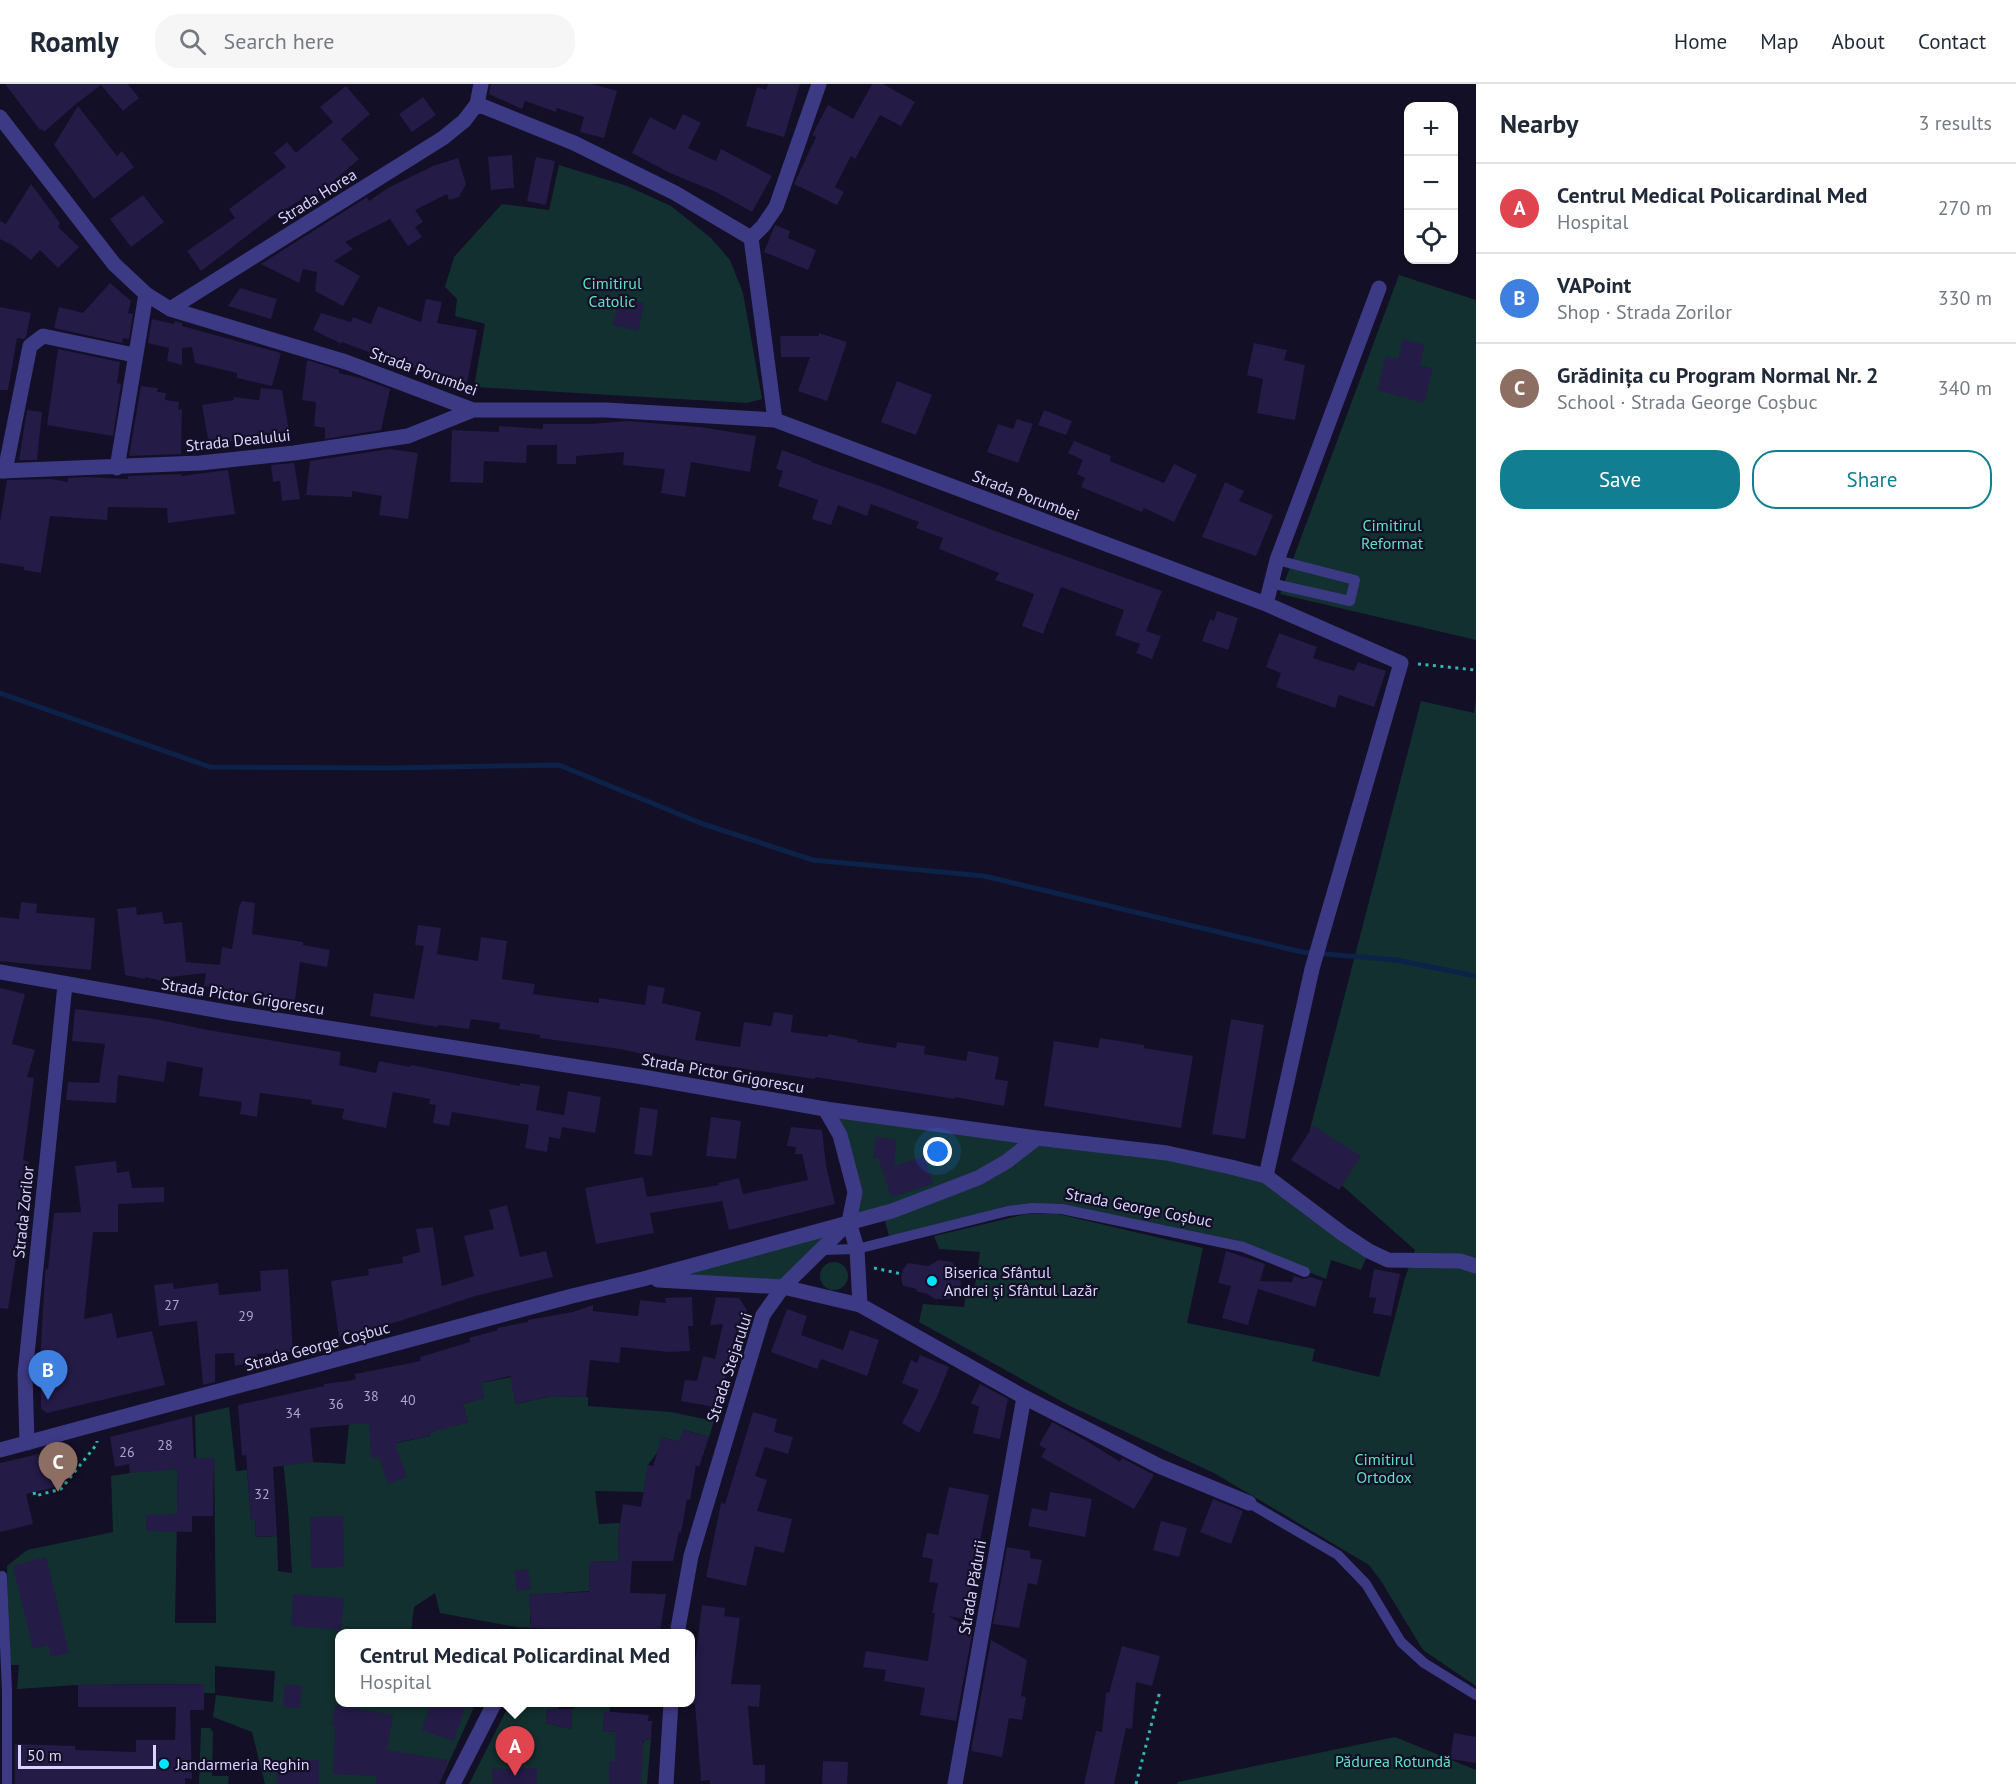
<!DOCTYPE html>
<html lang="en">
<head>
<meta charset="utf-8">
<style>
  :root { --surface:#fff; --page:#f6f6f7; --text:#1f2937; --muted:#747a83; --line:#e0e1e3; --accent:#117e91 }
  body { margin:0; font-family:"PT Sans",sans-serif; background:var(--page); color:var(--text) }
  .controls { position:absolute; right:18px; top:18px; display:grid; overflow:hidden; border-radius:12px; box-shadow:0 2px 4px #0004 }
  .controls button { width:54px; height:54px; display:grid; place-items:center; padding:0; border:0; border-bottom:2px solid var(--line); background:var(--surface); color:var(--text); font:30px sans-serif }
  .scale { position:absolute; left:18px; bottom:15px; width:138px; box-sizing:border-box; padding-left:6px; border:3px solid #d9d4ff; border-top:0; font-size:16px; line-height:21px; white-space:nowrap; color:#d9d4ff; -webkit-text-stroke:4px #130f26; paint-order:stroke }
  .you { position:absolute; left:938px; top:1068px; width:21px; height:21px; margin:-15px; border:4px solid #fff; border-radius:50%; background:#1a73e8; box-shadow:0 0 0 9px #1a73e833 }
  .badge { display:grid; place-items:center; width:39px; height:39px; border-radius:50%; background:var(--accent); color:#fff; font-size:20px; font-weight:700 }
  .pin { position:absolute; translate:-50% -50px; filter:drop-shadow(0 2px 3px #0008) }
  .pin::after { content:''; position:absolute; top:32px; width:21px; height:18px; background:inherit; clip-path:polygon(0 0,100% 0,50% 100%) }
  .popup { position:absolute; left:335px; top:1545px; width:360px; height:78px; box-sizing:border-box; display:grid; place-content:center; border-radius:12px; background:var(--surface); filter:drop-shadow(0 2px 4px #0005); font-size:20px; white-space:nowrap; color:var(--muted) }
  .popup b { font-size:22px; color:var(--text) }
  .popup::after { content:''; position:absolute; left:50%; top:100%; margin-left:-12px; border:12px solid transparent; border-top-color:var(--surface) }
  .list { margin:0; padding:0; list-style:none }
  h2 { display:flex; justify-content:space-between; align-items:center; height:78px; margin:0; padding:0 24px; font-size:26px }
  h2 small { font-size:20px; font-weight:400; color:var(--muted) }
  .list li { display:grid; grid-template-columns:39px 1fr auto; gap:18px; align-items:center; box-sizing:border-box; height:90px; padding:0 24px; border-top:2px solid var(--line) }
  .list b { display:block; font-size:22px; white-space:nowrap }
  .list p { margin:0; font-size:20px; white-space:nowrap; color:var(--muted) }
  .list em { font-size:20px; font-style:normal; color:var(--muted) }
  .actions { display:flex; gap:12px; padding:18px 24px }
  .actions a { flex:1; padding:14px 0; border:2px solid var(--accent); border-radius:24px; text-align:center; font-size:21px; color:var(--accent) }
  .actions .main { background:var(--accent); color:#fff }
  .icon { flex:none; width:33px; height:33px; fill:none; stroke:currentColor; stroke-width:2; stroke-linecap:round; stroke-linejoin:round }
  .map { position:relative; flex:none; width:1476px; height:1700px; overflow:hidden }
  header { display:flex; align-items:center; gap:36px; box-sizing:border-box; height:84px; padding:0 30px; background:var(--surface); border-bottom:2px solid var(--line) }
  header strong { font-size:28px }
  nav { display:flex; gap:33px; margin-inline-start:auto; font-size:21px }
  .search { width:420px; height:54px; background:var(--page); display:flex; align-items:center; gap:15px; box-sizing:border-box; padding:0 21px; border-radius:24px; color:var(--muted); font-size:22px }
  main { display:flex }
  aside { flex:1; background:var(--surface) }
  .map>svg:first-child { display:block }
  .green { fill:#12302f }
  .lines { fill:none; stroke-linecap:round; stroke-linejoin:round }
  .stream { stroke:#0c2248; stroke-width:5 }
  .building { fill:#241b47 }
  .path { stroke:#2fb8b0; stroke-width:3; stroke-dasharray:3 4.5; stroke-linecap:butt }
  .service { stroke:#3d3a85; stroke-width:10 }
  .minor { stroke:#3d3a85; stroke-width:15 }
  .tertiary { stroke:#3d3a85; stroke-width:15 }
  .poi-dot { fill:#00e5ff; stroke:#130f26; stroke-width:2 }
  .labels { text-anchor:middle; stroke-width:4.5; stroke-linejoin:round; paint-order:stroke }
  .number-label { font-size:14px; fill:#aca6d1 }
  .street-label { font-size:16px; fill:#d9d4ff; stroke:#130f26 }
  .park-label { font-size:16px; fill:#5fe0c0; stroke:#130f26 }
  .poi-label { font-size:16px; fill:#d9d4ff; stroke:#130f26; text-anchor:start }
</style>
</head>
<body>
<header>
<strong>Roamly</strong>
<div class="search"><svg class="icon" aria-label="search" viewBox="0 0 24 24"><circle cx="10" cy="10" r="6"/><path d="M15 15l6 6"/></svg>Search here</div>
<nav><a>Home</a><a>Map</a><a>About</a><a>Contact</a></nav>
</header>
<main>
<div class="map">
<svg width="1476" height="1700" viewBox="0 0 1476 1700">
  <rect width="100%" height="100%" fill="#130f26"/>
  <path class="green" d="M559,81L627,102L671,122L711,154L730,176L743,209L762,315L747,319L474,303L485,240L455,232L457,215L445,203L454,173L502,120L549,126Z
    M1399,191L1476,216V556L1280,510Z
    M1476,613V1602L1423,1566L1381,1497L1369,1481L1214,1389L1070,1322L919,1238L923,1220L964,1223L966,1206L974,1207L980,1168L939,1165L934,1152L1026,1130H1058L1203,1164L1187,1239L1315,1265L1312,1277L1379,1293L1405,1194L1415,1166L1304,1068L1421,617L1474,629Z
    M825,1025L1037,1054L1266,1092L1369,1167L1361,1186L1331,1176L1326,1195L1269,1172L1032,1124L890,1156L883,1130L849,1138L783,1203L643,1195L849,1138L855,1108Z
    M820 1192a14 14 0 1 1 28 0a14 14 0 1 1-28 0Z
    M511,1293L516,1320L552,1312L588,1313V1322L671,1328L714,1337L709,1353L684,1346L679,1358L662,1353L658,1367L648,1381L644,1408L595,1407L599,1440L620,1439L618,1453L619,1477L590,1478L589,1507L546,1510L530,1527V1540L536,1544L516,1543L440,1529L435,1509L414,1523L411,1549L340,1550V1618L476,1619L439,1700H265L252,1648L213,1633L216,1611L273,1618L275,1587L215,1582V1609H204L203,1600L78,1601L17,1605L19,1581H10L7,1482L27,1466L113,1448L111,1392L149,1386L178,1385L175,1539H216L214,1374H196L195,1331L229,1323L236,1387L247,1386L251,1435H255L256,1453L277,1452L278,1487L292,1489L288,1425L280,1347L313,1378L345,1380L349,1341L345,1298L356,1295L387,1329L397,1359L430,1352L422,1311L453,1342L468,1338L463,1320L484,1314L481,1299Z
    M510,1619H558V1625L546,1639L571,1645L572,1625L579,1622H610V1635H604L603,1647L624,1648L640,1659H644V1655L651,1656L647,1700H469Z
    M201,1644H210L213,1648L212,1692H229L228,1700H199Z
    M1395,1653L1476,1686V1700H1177L1178,1698Z"/>
  <g class="lines">
    <path class="stream" d="M0,609L210,683L389,684L559,681L703,740L813,776L984,792L1302,868L1396,876L1476,892"/>
  </g>
  <path class="building" d="M5,0H128L139,14L123,27L101,1L76,20L44,48L42,45L40,46Z
    M491,0H592L617,7L604,54L580,48L584,33L557,24L556,28L525,17L522,25L489,10Z
    M768,0H800L784,53L746,42L757,3L766,6Z
    M872,0H883L915,18L901,42L880,31L855,75L851,72L835,103L844,108L837,121L794,100L816,53L812,51L828,21L853,35Z
    M346,2L370,30L341,55L359,75L312,116L308,111L283,127L282,125L201,187L187,167L235,134L229,125L286,83L274,69L287,58L296,69L333,38L320,23Z
    M423,13L436,31L412,48L399,30Z
    M78,22L117,72L122,67L134,83L94,115L54,61Z
    M683,30L701,39L688,64L716,77L721,65L772,92L752,128L716,108L670,89L632,69L650,33L675,46Z
    M512,71L514,104L491,106L488,73Z
    M536,73L555,77L546,121L527,117Z
    M458,74L466,100L459,113L449,116L447,110L415,126L423,138L415,143L422,153L408,162L390,135L345,158L353,165L334,177L360,192L343,222L315,207L317,188L303,185L299,199L261,180L367,113L369,117L388,104L433,82Z
    M31,100L60,139L58,143L79,163L58,184L40,166L31,176L12,161L0,155V137L6,140Z
    M143,111L164,138L131,163L110,135Z
    M775,141L790,147L788,154L816,166L808,186L764,168Z
    M110,199L131,217L128,229L133,230L129,255L123,254L122,259L54,244L59,223L83,229Z
    M240,204L277,215L271,235L228,222Z
    M620,213L644,219L638,247L613,241Z
    M426,215L442,218L437,239L477,246L467,299L436,294L437,289L403,281L342,258V260L313,246L321,229L351,238L353,233L371,240L378,222L421,238Z
    M0,223L31,229L26,253L24,255L17,254L8,306H0Z
    M152,235L174,240L175,237L182,239V242L281,269L272,302L237,294V289L195,279L192,263L182,264V281L167,277L169,264L148,259Z
    M819,249L847,258L827,317L798,307L810,273H781L780,252H819Z
    M1403,255L1425,261L1420,281L1433,284L1424,319L1377,306L1386,272L1398,275Z
    M1254,259L1287,266L1284,276L1305,281L1295,336L1257,329L1263,295L1247,291Z
    M58,265L120,278L117,299L121,300L113,352L47,341Z
    M307,276L339,286V289L360,294L390,305L381,346L325,355V344L314,342L316,318L302,316Z
    M897,297L932,311L916,351L881,338Z
    M141,302L158,304L157,308L166,309L165,316L179,318L178,326L182,325L181,370L129,372Z
    M261,304L282,306L289,347L209,361L202,321L234,316V313L259,316Z
    M27,326L42,328L37,376H19Z
    M1044,326L1072,337L1066,351L1038,341Z
    M1017,335L1033,340L1018,379L987,368L998,340L1013,345Z
    M627,337L700,343L756,352L750,388L691,378L685,413L661,409L665,385L623,381L624,368L576,372V380H557V361H527L526,379L484,377L483,399L450,398L452,346L499,348V342L543,345V340H591Z
    M1074,357L1111,372L1110,377L1164,399L1174,380L1197,391L1174,438L1144,424L1142,428L1081,403L1085,394L1077,390L1083,376L1068,369Z
    M390,365L418,369L408,435L379,431L382,412L352,407V413L306,411L310,377Z
    M782,366L812,377L811,378L888,405L987,444L1162,507L1146,547L1161,552L1152,575L1136,569L1140,560L1115,551L1124,526L1061,503L1043,550L1022,542L1034,510L995,496L999,489L939,465L943,454L916,444L919,438L871,420L867,432L838,421L831,441L812,435L818,416L778,402L783,387L776,385Z
    M294,379L300,415L282,417L280,397L273,398L271,381Z
    M228,386L235,430L168,439L167,424L108,423L107,436L50,432L41,489L24,486V483L0,479V438L7,396L51,395L68,398V394L86,393L128,395V392L181,390V392Z
    M1225,398L1244,407L1239,417L1273,431L1256,472L1202,453Z
    M1217,527L1238,534L1228,566L1202,557L1210,535L1214,537Z
    M1279,549L1317,563L1313,574L1354,587L1358,578L1386,587L1374,623L1339,611L1335,624L1276,603L1281,589L1266,583Z
    M242,817L255,819L252,850L303,858V861L330,866L327,883L300,878L295,916L247,910L204,902L206,889L170,893L171,899L145,893V895L125,891L117,825L136,823L137,831L162,828L164,840L182,838L186,878L220,881L222,863L232,865L239,823Z
    M21,818L37,820L36,829L95,834L91,886L0,877V833L19,835Z
    M418,841L441,844L437,870L478,877L481,853L507,857L502,895L535,900L533,910L599,919V914L645,921L648,901L665,904L662,919L701,928L695,956L740,963L744,938L771,942L774,928L793,931L791,948L828,953V950L858,956L857,958L896,964L897,958L925,962L924,970L966,977L968,967L999,973L995,995L1008,997L1004,1022L955,1013V1015L815,993V995L690,977L653,969L652,972L620,965L540,954V951L499,945L500,939L471,935L469,945L438,941V943L370,932L374,909L414,915L424,862L415,861Z
    M0,904L25,910L12,960L35,966L27,993L34,994L23,1076L29,1078L20,1140L22,1141L16,1168H17L8,1225L0,1224Z
    M75,925L155,935L208,946L341,968L339,981L376,989L379,977L410,983L411,981L520,1002V999L540,1002L536,1026L564,1031L568,1007L601,1013L595,1049L562,1043L560,1055L549,1053L547,1068L525,1064L529,1041L452,1028L449,1042L433,1039L436,1021L429,1020L430,1015L393,1008L386,1044L342,1035L344,1025L311,1020L312,1016L260,1009L257,1033L240,1030L242,1018L199,1012L203,984L167,977L164,998L118,991L116,1019L66,1016L68,998L99,999L105,960L72,957Z
    M1231,935L1264,941L1245,1055L1212,1050Z
    M1100,954L1144,961V964L1193,972L1181,1044L1044,1022L1054,957L1098,964Z
    M640,1023L658,1026L652,1072L634,1070Z
    M711,1033L741,1037L736,1075L706,1072Z
    M1313,1042L1361,1072L1339,1106L1291,1076Z
    M791,1043L822,1046L826,1081L835,1120L729,1146L722,1117L650,1129L654,1149L596,1160L585,1104L643,1093L647,1113L719,1101L718,1099L739,1094L743,1110L808,1096L802,1070H795L796,1063L787,1062Z
    M876,1053L896,1056L894,1082L924,1072L933,1100L891,1113L879,1075L873,1074Z
    M116,1077L117,1089L129,1087L132,1104L164,1103V1118L118,1120V1148H93L84,1235L112,1229L117,1254L152,1247L165,1301L47,1329L41,1325V1261L45,1190L46,1185H48L54,1129L81,1128L75,1082Z
    M507,1121L520,1173L546,1167L553,1193L475,1212L400,1237L360,1248V1249L339,1253L331,1197L369,1191L368,1185L403,1179L402,1173L420,1168L416,1145L433,1143L442,1202L474,1192L464,1152L494,1145L489,1126Z
    M1226,1167L1265,1180L1260,1197L1292,1198L1294,1192L1303,1195L1310,1193L1323,1197L1315,1223L1258,1205L1248,1241L1222,1234L1231,1202L1218,1199Z
    M939,1176L952,1178L960,1188L961,1201L954,1212L949,1215H935L927,1210L916,1207L917,1205L903,1202L901,1194L903,1185L908,1179L928,1182Z
    M288,1185L293,1268L257,1270L258,1276L235,1282L234,1269L215,1270V1298L203,1301L197,1237L159,1242L154,1201L173,1199L174,1205L218,1199L219,1211L261,1207L260,1187Z
    M1374,1185L1400,1190L1391,1232L1373,1229L1376,1214L1369,1213Z
    M692,1213L693,1242H688L690,1267L669,1268L621,1263L619,1279L590,1276L586,1313L551,1312L516,1320L510,1292L481,1299L484,1314L463,1320L468,1338L429,1349L430,1352L395,1359L407,1393L388,1400L379,1373L371,1374L369,1339L310,1344L313,1378L273,1383L277,1452L256,1453L255,1435L251,1436L246,1371L242,1372L238,1321L324,1302V1300L356,1296L355,1290L421,1277L420,1273L470,1258L469,1254L498,1246L497,1244L528,1238V1236L573,1228L593,1221V1227L638,1232L640,1216L666,1219L665,1214Z
    M716,1213L739,1214L747,1226L734,1276L729,1275L720,1324L681,1317L685,1296L697,1297L703,1272L715,1275L723,1240L710,1241Z
    M787,1225L807,1232L801,1251L843,1266L850,1246L879,1256L867,1292L821,1275L817,1285L771,1268Z
    M920,1271L949,1283L937,1313L919,1349L902,1339L919,1306L902,1299L911,1276L917,1279Z
    M980,1300L1008,1315L1000,1355L973,1349L979,1323L971,1319Z
    M753,1328L777,1335L774,1348L793,1353L788,1370L765,1363L755,1392L767,1396L757,1427L792,1435L784,1469L755,1462L746,1502L706,1493L721,1419L725,1420Z
    M192,1332L194,1374H214L213,1432H192V1448L146,1447V1431L177,1430L178,1385L130,1389L129,1380L115,1383L110,1353Z
    M1052,1338L1092,1360L1120,1378L1122,1374L1154,1391L1134,1425L1041,1373L1046,1365L1039,1361Z
    M683,1346L709,1353L699,1383L696,1381L690,1416L687,1415L681,1449L679,1448L673,1477H632L630,1509L666,1510L660,1547L531,1544L529,1510L589,1508L590,1478L619,1477L618,1453L623,1420L641,1423L648,1381L653,1382L662,1353L679,1358Z
    M52,1367L60,1402L26,1410L33,1440L0,1448V1379Z
    M949,1403L989,1411L965,1535L948,1532L964,1541L962,1548L972,1550L956,1637L920,1631L925,1604L884,1597L886,1586L863,1583L866,1567L928,1577L935,1529H932L938,1499L929,1498L933,1475L922,1473L927,1449L938,1451Z
    M1050,1408L1092,1415L1085,1453L1028,1442L1032,1424L1047,1427Z
    M1213,1415L1243,1427L1231,1460L1200,1448Z
    M343,1432L344,1483L311,1484L310,1433Z
    M1161,1437L1187,1444L1179,1473L1153,1466Z
    M1007,1463L1030,1467V1474L1042,1476L1037,1501L1028,1499L1019,1544L993,1540Z
    M46,1473L69,1569L51,1573L48,1561L33,1565L13,1482Z
    M528,1485L531,1505L517,1507L514,1487Z
    M293,1510L344,1514L341,1546L291,1542Z
    M702,1521L725,1524L724,1532L740,1534L731,1600L761,1601L759,1623L748,1622L753,1681H765V1700H710V1696L701,1697L695,1620L690,1619Z
    M991,1556L1027,1576L1021,1612L1026,1613L1022,1636L1009,1634L1002,1673L971,1667Z
    M1122,1562L1160,1572L1152,1602L1136,1598L1132,1645L1126,1644L1114,1700H1084L1096,1647L1102,1648L1106,1608L1109,1609Z
    M204,1600V1626H190L192,1695L185,1694V1700H15V1660L75,1662V1666L136,1668V1656H175L176,1623H78V1601Z
    M285,1600L302,1602L300,1624L283,1623Z
    M431,1618H467L454,1657L422,1646Z
    M335,1621L393,1631L387,1666L447,1676V1683L439,1700H375L377,1692L333,1690L335,1642L332,1641Z
    M546,1625H572L571,1645L546,1639Z
    M604,1627L649,1631L648,1637H652L651,1656L644,1655L643,1659L641,1700H609V1677H615L616,1648L603,1647Z
    M1454,1649L1476,1653V1679L1450,1675Z
    M276,1676H319V1700H277Z
    M823,1677L848,1678L847,1700H822Z
    M537,1684V1700H493L492,1685Z"/>
  <g class="lines">
    <path class="path" d="M1418,580L1476,586
      M874,1184L902,1190
      M34,1408L35,1412L61,1405L97,1360V1357
      M1136,1700L1160,1607"/>
    <path class="service" d="M1270,499L1350,517L1355,496L1277,476
      M820,1166L857,1165L1008,1127L1032,1124L1062,1125L1243,1163L1305,1188
      M1249,1419L1338,1471L1366,1500L1401,1558L1424,1579L1476,1611
      M2,1492L7,1607V1700"/>
    <path class="minor" d="M477,20L574,59L675,109L751,154
      M0,33L114,180L146,210L170,225L346,278L473,326H606L775,336L1266,520L1401,579L1312,885L1266,1092
      M751,154L775,336
      M751,154L763,142L776,123L819,0
      M170,225L443,54L464,37L477,20L481,0
      M117,384L146,210
      M0,387L200,379L294,369L408,352L473,326
      M5,387L30,262L43,252L134,271
      M1266,520L1277,476L1379,204
      M825,1025L1037,1054L1167,1069L1231,1083L1266,1092L1343,1150L1369,1167L1388,1176L1460,1177L1476,1182
      M849,1138L857,1165L860,1221
      M658,1196L783,1203L860,1221L1024,1313L1159,1382L1249,1419
      M27,1359L25,1290L65,901
      M0,1366L572,1212L643,1195L892,1127L978,1094L1006,1078L1037,1054
      M453,1700L495,1618
      M955,1700L1024,1313"/>
    <path class="tertiary" d="M0,888L232,929L643,993L825,1025L840,1051L855,1108L849,1138L783,1203L763,1231L691,1472L677,1550
      M666,1700L671,1618"/>
  </g>
  <g class="poi-dot">
    <circle cx="932" cy="1197" r="6"/>
    <circle cx="164" cy="1680" r="6"/>
  </g>
  <g class="labels">
    <g class="number-label">
      <text x="172" y="1226">27</text>
      <text x="246" y="1237">29</text>
      <text x="371" y="1317">38</text>
      <text x="408" y="1321">40</text>
      <text x="336" y="1325">36</text>
      <text x="293" y="1334">34</text>
      <text x="165" y="1366">28</text>
      <text x="127" y="1373">26</text>
      <text x="262" y="1415">32</text>
    </g>
    <g class="street-label">
      <text transform="translate(317 112) rotate(-32)" y="6">Strada Horea</text>
      <text transform="translate(424 287) rotate(20)" y="6">Strada Porumbei</text>
      <text transform="translate(238 356) rotate(-6)" y="6">Strada Dealului</text>
      <text transform="translate(1026 411) rotate(21)" y="6">Strada Porumbei</text>
      <text transform="translate(243 912) rotate(9)" y="6">Strada Pictor Grigorescu</text>
      <text transform="translate(723 989) rotate(10)" y="6">Strada Pictor Grigorescu</text>
      <text transform="translate(1139 1123) rotate(11)" y="6">Strada George Coșbuc</text>
      <text transform="translate(23 1128) rotate(-84)" y="6">Strada Zorilor</text>
      <text transform="translate(317 1262) rotate(-15)" y="6">Strada George Coșbuc</text>
      <text transform="translate(729 1283) rotate(-72)" y="6">Strada Stejarului</text>
      <text transform="translate(972 1503) rotate(-80)" y="6">Strada Pădurii</text>
    </g>
    <g class="park-label">
      <text x="612" y="205">Cimitirul<tspan x="612" dy="18">Catolic</tspan></text>
      <text x="1392" y="447">Cimitirul<tspan x="1392" dy="18">Reformat</tspan></text>
      <text x="1384" y="1381">Cimitirul<tspan x="1384" dy="18">Ortodox</tspan></text>
      <text x="1393" y="1683">Pădurea Rotundă</text>
    </g>
    <g class="poi-label">
      <text x="944" y="1194">Biserica Sfântul<tspan x="944" dy="18">Andrei și Sfântul Lazăr</tspan></text>
      <text x="176" y="1686">Jandarmeria Reghin</text>
    </g>
  </g>
</svg>
<div class="controls">
<button>+</button>
<button>−</button>
<button><svg class="icon" aria-label="locate" viewBox="0 0 24 24"><circle cx="12" cy="12" r="6"/><path d="M12 2v4M12 18v4M2 12h4M18 12h4"/></svg></button>
</div>
<div class="scale">50 m</div>
<div class="you"></div>
<div class="pin badge" style="left:515px;top:1692px;background:#e0444e">A</div>
<div class="popup"><b>Centrul Medical Policardinal Med</b>Hospital</div>
<div class="pin badge" style="left:48px;top:1316px;background:#3f7fe0">B</div>
<div class="pin badge" style="left:58px;top:1408px;background:#8d6e63">C</div>
</div>
<aside>
<h2>Nearby<small>3 results</small></h2>
<ul class="list">
<li><span class="badge" style="background:#e0444e">A</span><div><b>Centrul Medical Policardinal Med</b><p>Hospital</p></div><em>270 m</em></li>
<li><span class="badge" style="background:#3f7fe0">B</span><div><b>VAPoint</b><p>Shop · Strada Zorilor</p></div><em>330 m</em></li>
<li><span class="badge" style="background:#8d6e63">C</span><div><b>Grădinița cu Program Normal Nr. 2</b><p>School · Strada George Coșbuc</p></div><em>340 m</em></li>
</ul>
<div class="actions"><a class="main">Save</a><a>Share</a></div>
</aside>
</main>
</body>
</html>
